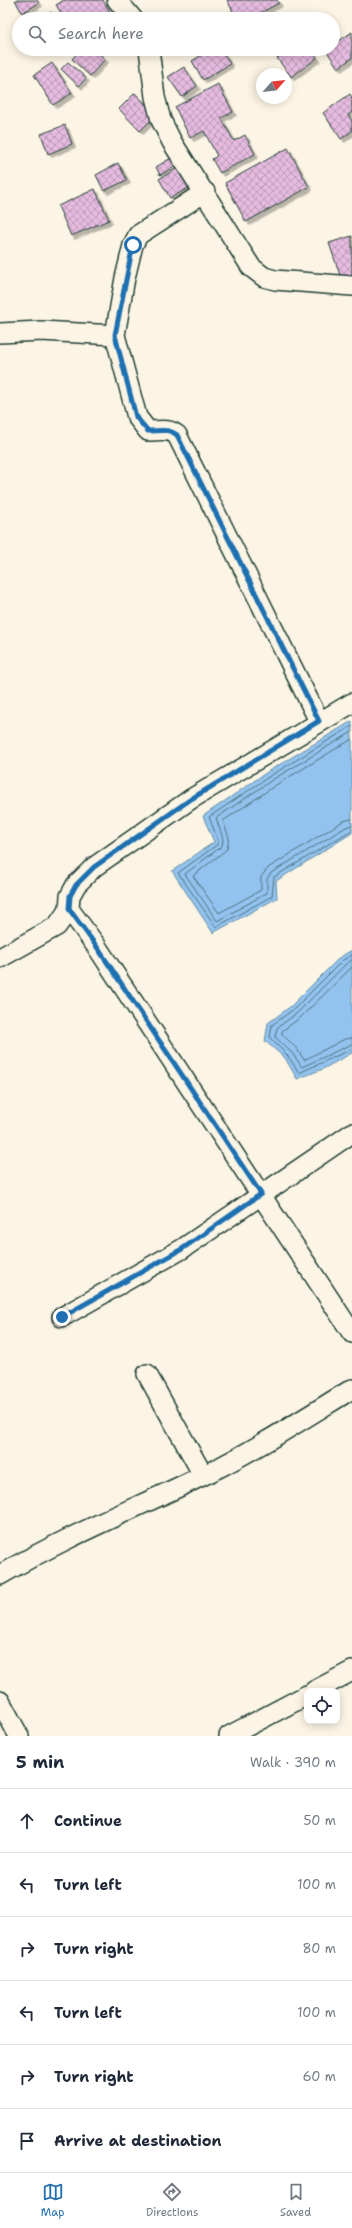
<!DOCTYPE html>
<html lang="en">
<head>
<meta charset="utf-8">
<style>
  :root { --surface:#fff; --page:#f6f6f7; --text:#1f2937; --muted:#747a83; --line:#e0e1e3; --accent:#1f6fb2 }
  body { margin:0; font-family:"Shantell Sans",sans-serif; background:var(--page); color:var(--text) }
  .controls { position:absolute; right:12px; bottom:12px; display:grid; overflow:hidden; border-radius:8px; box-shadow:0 2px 10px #0003 }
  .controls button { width:36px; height:36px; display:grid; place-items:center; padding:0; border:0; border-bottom:1px solid var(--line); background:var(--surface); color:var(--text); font:20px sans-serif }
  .compass { position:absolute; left:256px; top:68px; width:36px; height:36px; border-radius:50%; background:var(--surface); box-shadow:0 2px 10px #0003; rotate:63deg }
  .stop { position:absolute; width:12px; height:12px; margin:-9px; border:3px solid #1f6fb2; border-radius:50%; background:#fff }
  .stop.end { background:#1f6fb2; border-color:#fff; box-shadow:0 1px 4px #0008 }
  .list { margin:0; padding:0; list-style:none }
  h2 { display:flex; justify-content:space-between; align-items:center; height:52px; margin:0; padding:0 16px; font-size:17px }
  h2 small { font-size:13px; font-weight:400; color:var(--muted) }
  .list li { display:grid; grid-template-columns:26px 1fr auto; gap:12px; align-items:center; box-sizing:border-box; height:64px; padding:0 16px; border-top:1px solid var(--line) }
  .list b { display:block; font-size:15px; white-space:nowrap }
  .list em { font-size:13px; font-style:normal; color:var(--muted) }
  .icon { flex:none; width:22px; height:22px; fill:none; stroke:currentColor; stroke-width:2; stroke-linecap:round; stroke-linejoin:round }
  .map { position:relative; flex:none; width:352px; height:1736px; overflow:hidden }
  .search { position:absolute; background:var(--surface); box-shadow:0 2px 10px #0003; left:12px; right:12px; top:12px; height:44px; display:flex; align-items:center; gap:10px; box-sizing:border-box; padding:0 14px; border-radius:22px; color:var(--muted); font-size:15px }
  .sheet { height:436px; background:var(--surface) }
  nav { display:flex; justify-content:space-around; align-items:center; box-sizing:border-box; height:56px; border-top:1px solid var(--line); background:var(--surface); font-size:11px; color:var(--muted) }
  nav a { display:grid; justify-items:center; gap:2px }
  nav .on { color:var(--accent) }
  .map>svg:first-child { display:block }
  .water { fill:#92c2ee; stroke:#648da4 }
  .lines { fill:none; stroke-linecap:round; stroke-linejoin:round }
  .shore { stroke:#4d727e; stroke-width:1 }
  .building { fill:url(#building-cross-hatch); stroke:#1f3d34; filter:url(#shadow) }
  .street-casing { stroke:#1f3d34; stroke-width:22 }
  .street { stroke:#fcf5e5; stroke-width:19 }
  .route { stroke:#1f6fb2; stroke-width:5 }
</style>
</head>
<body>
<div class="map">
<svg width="352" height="1736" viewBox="0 0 352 1736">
  <defs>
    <pattern id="building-cross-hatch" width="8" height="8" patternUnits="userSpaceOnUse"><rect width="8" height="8" fill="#e6bbe0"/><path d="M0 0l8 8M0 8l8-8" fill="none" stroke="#ba99b6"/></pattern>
    <filter id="shadow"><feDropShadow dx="3.5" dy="3.5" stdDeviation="0" flood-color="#0004"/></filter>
  </defs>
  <rect width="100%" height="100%" fill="#fcf5e5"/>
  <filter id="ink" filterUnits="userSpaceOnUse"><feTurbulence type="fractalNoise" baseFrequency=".025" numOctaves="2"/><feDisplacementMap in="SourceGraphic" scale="8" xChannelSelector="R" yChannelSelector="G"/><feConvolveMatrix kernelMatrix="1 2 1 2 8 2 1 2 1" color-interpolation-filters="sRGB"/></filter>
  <g filter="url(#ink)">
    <path class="water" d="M352,721V833L276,881L277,898L213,933L172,871L214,842L203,816L267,772Z
      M352,950V1053L323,1069L297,1079L285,1058L265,1041L268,1023L291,1006L340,957Z"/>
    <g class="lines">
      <path class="shore" d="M352,726L270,776L209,817L218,840V844L178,873L216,927L272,896L274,877L352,830
        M352,732L272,780L216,818L223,839L222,846L185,874L217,921L267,893V879L271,873L346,827L352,825
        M352,739L276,785L223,821L229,838L227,849L193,876L219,913L261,890V877L268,868L343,821L352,819
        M352,955L343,960L294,1009L272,1025L270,1038L288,1056L299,1073L352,1049
        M352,960L346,964L297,1013L277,1028L275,1037L292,1053L302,1067L352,1044
        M352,967L301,1017L282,1031V1034L297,1049L304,1060L345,1039L352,1038"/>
    </g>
    <path class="building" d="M15,0H37L39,3L22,13Z
      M64,0H103L111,14L103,19H65L56,5Z
      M227,0H277L279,3L249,19H237Z
      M51,12L55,19H41Z
      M352,32V58L338,68L326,50L333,49V45Z
      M81,49H94L105,59L90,76L72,59Z
      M212,49H221L230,64L203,80L192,61Z
      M290,49H311L317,58L291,77L277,58Z
      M68,62L86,78L79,86L61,69Z
      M52,63L72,93L53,105L34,75Z
      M184,67L197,86L182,97L168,77Z
      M218,84L233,112L221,118L234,141L245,135L255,154L220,173L212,159L217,156L204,131L190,138L175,107Z
      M135,93L156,115L140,131L119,109Z
      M350,94L352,98V112L348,115L352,121V131L341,139L323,113Z
      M65,125L72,144L48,154L41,134Z
      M288,148L309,187L246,222L225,183Z
      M176,155L181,163L160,175L156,167Z
      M118,163L127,180L104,191L96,175Z
      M183,165L194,185L170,198L159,179Z
      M95,189L109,220L71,236L58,206Z
      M352,236V282L343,284L329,243Z"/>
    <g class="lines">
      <defs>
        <path id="street" d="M117,0L133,19
          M149,49L155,97L161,120L172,142L251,267L264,277L275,280L352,286
          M205,192L138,235L133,245L125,278L115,335L137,417L148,431C159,431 169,428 177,435L319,721
          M0,333L41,331L115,335
          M69,909L97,947L352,1333
          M0,958L57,926L69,909L70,896L76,885L94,867L191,799L352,703
          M62,1317L182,1249L352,1133
          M147,1374L203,1475
          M0,1575C65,1537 134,1509 202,1476C254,1451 303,1419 352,1389
          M314,1691L352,1671
          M0,1701L19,1736
          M229,1736L307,1695"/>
      </defs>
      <use href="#street" class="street-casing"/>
      <use href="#street" class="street"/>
    </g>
  </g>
  <g class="lines" filter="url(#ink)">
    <path class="route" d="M62,1317L182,1249L261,1194L97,947L69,909L70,896L76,885L94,867L191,799L319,721L177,435C169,428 159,431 148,431L136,417L115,335L133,245"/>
  </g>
</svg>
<div class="controls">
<button><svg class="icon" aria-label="locate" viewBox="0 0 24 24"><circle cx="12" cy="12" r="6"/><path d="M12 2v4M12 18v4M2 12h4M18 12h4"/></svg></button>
</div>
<svg class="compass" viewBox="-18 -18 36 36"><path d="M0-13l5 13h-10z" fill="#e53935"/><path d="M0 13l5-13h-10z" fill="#747a83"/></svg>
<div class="stop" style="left:133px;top:245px"></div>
<div class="stop end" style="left:62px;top:1317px"></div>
<div class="search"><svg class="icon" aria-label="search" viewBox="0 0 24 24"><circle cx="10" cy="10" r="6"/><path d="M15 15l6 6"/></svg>Search here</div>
</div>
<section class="sheet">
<h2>5 min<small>Walk · 390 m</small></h2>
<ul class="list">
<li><svg class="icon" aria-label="ahead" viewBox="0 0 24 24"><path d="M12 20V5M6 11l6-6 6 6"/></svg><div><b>Continue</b></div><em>50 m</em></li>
<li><svg class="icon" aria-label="left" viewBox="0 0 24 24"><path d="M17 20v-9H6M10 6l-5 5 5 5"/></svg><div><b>Turn left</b></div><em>100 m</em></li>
<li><svg class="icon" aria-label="right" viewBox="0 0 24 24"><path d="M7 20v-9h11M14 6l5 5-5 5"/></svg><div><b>Turn right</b></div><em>80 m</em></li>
<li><svg class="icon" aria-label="left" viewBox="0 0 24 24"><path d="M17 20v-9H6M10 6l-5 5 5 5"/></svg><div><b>Turn left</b></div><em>100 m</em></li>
<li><svg class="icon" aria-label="right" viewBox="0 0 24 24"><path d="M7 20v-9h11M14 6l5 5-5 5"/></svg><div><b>Turn right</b></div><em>60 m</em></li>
<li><svg class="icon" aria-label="arrive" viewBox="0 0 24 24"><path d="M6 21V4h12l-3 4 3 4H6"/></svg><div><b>Arrive at destination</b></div></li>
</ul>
</section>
<nav>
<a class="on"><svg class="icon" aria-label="map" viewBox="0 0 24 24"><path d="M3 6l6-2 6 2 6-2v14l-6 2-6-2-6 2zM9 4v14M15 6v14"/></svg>Map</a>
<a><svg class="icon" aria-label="directions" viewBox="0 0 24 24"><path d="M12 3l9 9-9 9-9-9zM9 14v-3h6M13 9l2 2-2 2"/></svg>Directions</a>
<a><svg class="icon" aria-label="saved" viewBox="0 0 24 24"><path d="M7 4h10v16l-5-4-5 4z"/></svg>Saved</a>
</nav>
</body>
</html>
